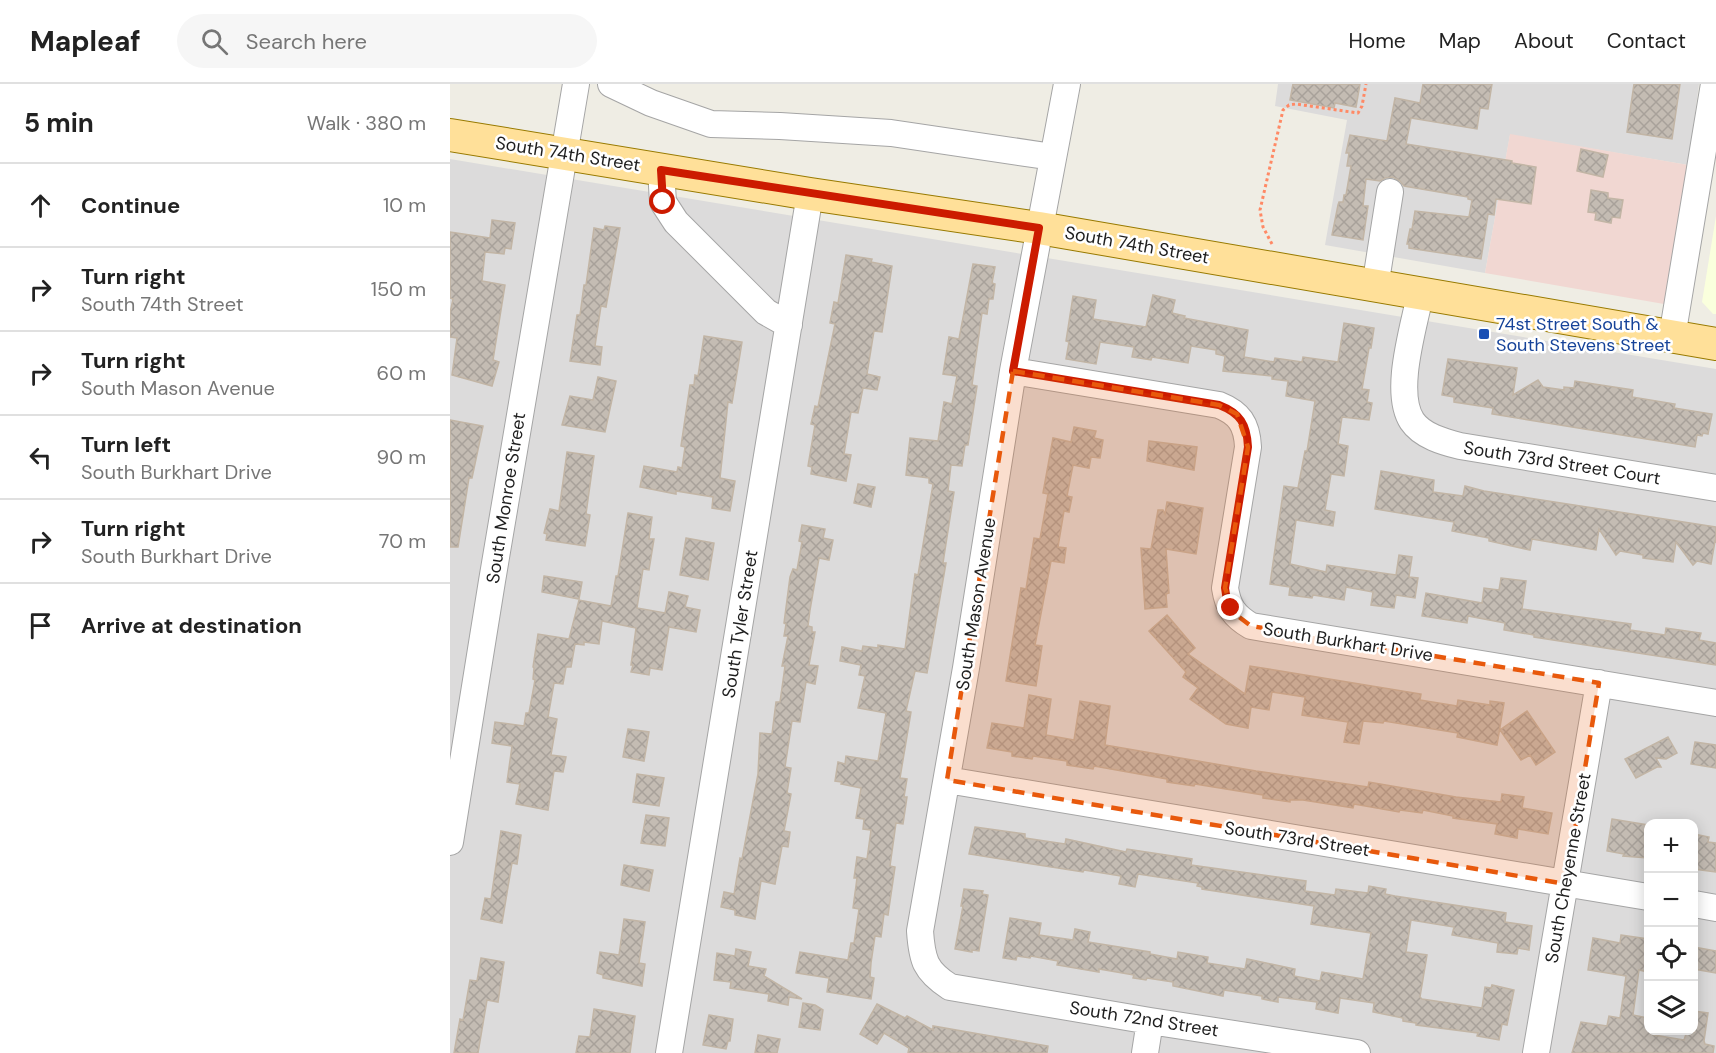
<!DOCTYPE html>
<html lang="en">
<head>
<meta charset="utf-8">
<style>
  :root { --surface:#fff; --page:#f6f6f6; --text:#222; --muted:#767676; --line:#e0e0e0 }
  body { margin:0; font-family:"DM Sans",sans-serif; background:var(--page); color:var(--text) }
  .controls { position:absolute; right:18px; bottom:18px; display:grid; overflow:hidden; border-radius:12px; box-shadow:0 3px 15px #0003 }
  .controls button { width:54px; height:54px; display:grid; place-items:center; padding:0; border:0; border-bottom:2px solid var(--line); background:var(--surface); color:var(--text); font:30px sans-serif }
  .stop { position:absolute; width:18px; height:18px; margin:-14px; border:4px solid #cc1b00; border-radius:50%; background:#fff }
  .stop.end { background:#cc1b00; border-color:#fff; box-shadow:0 2px 6px #0008 }
  .list { margin:0; padding:0; list-style:none }
  h2 { display:flex; justify-content:space-between; align-items:center; height:78px; margin:0; padding:0 24px; font-size:26px }
  h2 small { font-size:20px; font-weight:400; color:var(--muted) }
  .list li { display:grid; grid-template-columns:39px 1fr auto; gap:18px; align-items:center; box-sizing:border-box; height:84px; padding:0 24px; border-top:2px solid var(--line) }
  .list b { display:block; font-size:22px; white-space:nowrap }
  .list p { margin:0; font-size:20px; white-space:nowrap; color:var(--muted) }
  .list em { font-size:20px; font-style:normal; color:var(--muted) }
  .icon { flex:none; width:33px; height:33px; fill:none; stroke:currentColor; stroke-width:2; stroke-linecap:round; stroke-linejoin:round }
  .map { position:relative; flex:none; width:1266px; height:969px; overflow:hidden }
  header { display:flex; align-items:center; gap:36px; box-sizing:border-box; height:84px; padding:0 30px; background:var(--surface); border-bottom:2px solid var(--line) }
  header strong { font-size:28px }
  nav { display:flex; gap:33px; margin-inline-start:auto; font-size:21px }
  .search { width:420px; height:54px; background:var(--page); display:flex; align-items:center; gap:15px; box-sizing:border-box; padding:0 21px; border-radius:33px; color:var(--muted); font-size:22px }
  main { display:flex }
  aside { flex:1; background:var(--surface) }
  .map>svg:first-child { display:block }
  .residential { fill:#dcdbdb; fill-rule:evenodd }
  .commercial { fill:#f1d7d2 }
  .education { fill:#faffdd }
  .building { fill:url(#building-cross-hatch); stroke:#c2b5a5; stroke-width:1.5 }
  .lines { fill:none; stroke-linecap:round; stroke-linejoin:round }
  .minor-casing { stroke:#a5a5a5; stroke-width:28 }
  .major-casing { stroke:#987a00; stroke-width:34 }
  .path { stroke:#ff8965; stroke-width:3; stroke-dasharray:3 3; stroke-linecap:butt }
  .minor { stroke:#fff; stroke-width:26 }
  .major { stroke:#ffe099; stroke-width:32 }
  .route { stroke:#cc1b00; stroke-width:8 }
  .marked { fill:#e8590c; fill-opacity:0.2; stroke:#e8590c; stroke-width:4.5; stroke-dasharray:12 8; stroke-linejoin:round }
  .transit-dot { fill:#1a4fb4; stroke:#fff; stroke-width:2 }
  .labels { text-anchor:middle; stroke-width:5; stroke-linejoin:round; paint-order:stroke }
  .street-label { font-size:18px; fill:#1e1e1e; stroke:#fff }
  .transit-label { font-size:18px; fill:#164399; stroke:#fff; text-anchor:start }
</style>
</head>
<body>
<header>
<strong>Mapleaf</strong>
<div class="search"><svg class="icon" aria-label="search" viewBox="0 0 24 24"><circle cx="10" cy="10" r="6"/><path d="M15 15l6 6"/></svg>Search here</div>
<nav><a>Home</a><a>Map</a><a>About</a><a>Contact</a></nav>
</header>
<main>
<aside>
<h2>5 min<small>Walk · 380 m</small></h2>
<ul class="list">
<li><svg class="icon" aria-label="ahead" viewBox="0 0 24 24"><path d="M12 20V5M6 11l6-6 6 6"/></svg><div><b>Continue</b></div><em>10 m</em></li>
<li><svg class="icon" aria-label="right" viewBox="0 0 24 24"><path d="M7 20v-9h11M14 6l5 5-5 5"/></svg><div><b>Turn right</b><p>South 74th Street</p></div><em>150 m</em></li>
<li><svg class="icon" aria-label="right" viewBox="0 0 24 24"><path d="M7 20v-9h11M14 6l5 5-5 5"/></svg><div><b>Turn right</b><p>South Mason Avenue</p></div><em>60 m</em></li>
<li><svg class="icon" aria-label="left" viewBox="0 0 24 24"><path d="M17 20v-9H6M10 6l-5 5 5 5"/></svg><div><b>Turn left</b><p>South Burkhart Drive</p></div><em>90 m</em></li>
<li><svg class="icon" aria-label="right" viewBox="0 0 24 24"><path d="M7 20v-9h11M14 6l5 5-5 5"/></svg><div><b>Turn right</b><p>South Burkhart Drive</p></div><em>70 m</em></li>
<li><svg class="icon" aria-label="arrive" viewBox="0 0 24 24"><path d="M6 21V4h12l-3 4 3 4H6"/></svg><div><b>Arrive at destination</b></div></li>
</ul>
</aside>
<div class="map">
<svg width="1266" height="969" viewBox="0 0 1266 969">
  <defs>
    <pattern id="building-cross-hatch" width="8" height="8" patternUnits="userSpaceOnUse" patternTransform="scale(1.5)"><rect width="8" height="8" fill="#c4bcb3"/><path d="M0 0l8 8M0 8l8-8" fill="none" stroke="#a8a19a"/></pattern>
  </defs>
  <rect width="100%" height="100%" fill="#efede4"/>
  <path class="residential" d="M828,0H1249L1238,81L1060,51L1035,189L875,161L897,36L825,22Z
    M0,75L1266,285V969H0ZM1198,740H1244V946H1198Z"/>
  <path class="commercial" d="M1060,50L1238,81L1214,220L1035,189Z"/>
  <path class="education" d="M1266,132V230H1263L1252,218Z"/>
  <path class="building" d="M843,0H910L906,23L885,19L884,24L840,16Z
    M973,0H1042L1038,25L1030,24L1027,45L961,34L956,60L1062,77V79L1086,83L1081,120L1046,115L1044,131L1038,130L1031,175L959,164V160H957L960,145H962L965,127L1019,133L1022,116L1018,115V113L954,102L950,97L943,93L935,94L930,97L916,95L913,122H918L913,156L882,151L888,121L889,118H893L894,111H896L901,82H897L899,69H896L900,51L937,57L945,14L970,19Z
    M1184,0H1230L1222,55L1177,48Z
    M1131,65L1158,71L1153,93L1127,87Z
    M1141,106L1158,109V114L1173,116L1170,134L1162,133L1161,139L1145,136L1146,129L1138,128Z
    M42,136L65,139L61,165L55,164L54,170L35,168L32,197L55,201L43,276L49,278L42,302L2,291L7,254L0,253V229L3,215L0,214V148L40,154Z
    M155,142L170,144L156,223L151,222L145,262L152,263L150,281L120,277L127,231H130L134,201H136L144,144L154,146Z
    M396,171L422,175L421,178L442,182L432,248L424,247L417,290L430,293L427,306L413,304L408,329L401,328L394,370L401,371L396,397L361,390L362,383L358,382L365,341L361,340L365,322L368,323L372,303L385,240L380,239L384,218L388,219Z
    M523,180L545,183L542,199L545,200L543,215H539L537,230L532,229L522,301L527,302L518,361H515L512,382L501,381L498,407L504,408L493,479H496L477,589L465,587L456,627L461,628L450,694L457,695L454,713H457L453,740L446,739L440,782L445,783L438,831L434,830L431,853L425,852L421,879L420,893L424,894L421,915L377,908L379,894L346,889L350,868L398,876L401,859H404L409,825L403,824L407,794H404L407,773L417,775L421,746L413,745L414,735L406,734L411,704L391,700L392,698L385,697L388,678L395,680L396,672L428,677L436,629L408,624L415,592L409,591L411,581L390,577L392,563L412,567L413,562L428,564V561L455,565L465,490L468,491L483,400L479,399V394L456,391L460,354L488,357L494,318L502,320L507,292L493,290L499,253L509,255Z
    M703,211L725,216L722,229L735,232L734,234L798,246L794,273L824,278L825,274L852,278L853,273L888,278L894,239L924,244L921,264H919L912,305L919,306L917,318L922,319L919,336L892,333L888,360L898,362L894,392L881,390L875,426L885,428L883,442L846,436L840,480L876,488L877,481L946,491L949,471L962,473L959,493L968,494L965,514L946,511L944,524L921,521L923,508L896,503L894,516L863,511L862,514L839,511L840,503L820,500L834,402L848,404L855,367H857L865,317L836,312L838,297L822,295V292L773,287L775,272L766,270V266L741,262L738,279L702,273L701,276L682,273L684,263L650,258L646,280L616,275L619,258L616,257L623,212L646,216L643,235L696,243Z
    M254,252L292,258L282,319L278,318L270,394L285,397L280,427L262,424L263,413L226,407V410L190,403L194,382L227,388L228,383L232,384L235,363L231,362L240,301H244L245,291L248,292Z
    M998,275L1067,284L1063,311L1088,296L1093,303L1114,306V303L1124,304L1125,297L1183,306L1182,313L1225,320L1224,324L1262,330L1258,350L1253,349L1252,352L1247,351L1245,363L1042,330L1043,324L1004,318V313L992,311Z
    M148,293L166,297L155,348L112,341L120,312L143,316Z
    M0,336L33,342L22,394H19L8,463H0Z
    M624,343L646,347L644,354L653,356L650,374L641,373L639,384L623,381L617,412L622,413L619,428L614,427L608,463L616,464L614,479L601,477L585,561L592,562L586,602L556,597L571,504L576,505L584,454L590,455L598,410L593,409L603,354L621,358Z
    M699,357L747,363L744,386L697,377Z
    M117,368L144,372L136,430L140,431L135,462L96,456L97,450L94,449L100,425L109,427Z
    M931,387L984,396L983,408L1013,412L1015,402L1034,407L1266,443V458L1265,457L1261,480L1247,477L1243,481L1226,458L1223,478L1193,474V471L1170,467L1166,471L1149,445L1146,466L1082,455L1080,466L1039,457V454L1002,447L1004,438L925,425Z
    M408,400L425,403L421,423L404,419Z
    M717,418L753,424L746,470L716,465L719,509L716,510L717,523L695,525L691,464L701,465L708,426H713L715,430Z
    M178,429L202,433L199,455H204L199,486L193,485L187,524L215,529L219,508L238,512L235,523L250,526L246,548L219,543L212,586L200,584L199,591L181,588L183,581H181L186,544L152,537L149,560L134,558V561L125,560L121,583H116L113,600L104,599L98,633L107,635L101,671L116,673L113,688L104,687L98,726L66,720L70,700L57,698L62,662L42,659L45,638L74,642L76,629H79L85,596L83,595L84,584L83,583L88,550L119,555L129,516L161,522L166,492H168Z
    M352,441L375,445L373,454L383,456L379,476L369,474L360,526L358,542L362,543V548H365L359,581L368,582L365,600L356,598L350,638L342,637L335,683L341,684L337,709L341,710L334,747L340,748L338,763L332,762L325,800L311,797L305,835L285,831V826L271,823L274,808L284,810L290,774L292,775L308,690L310,649L322,650L326,618H330L335,582H332L338,552H334L336,540L334,539L340,493L343,485L347,486L352,458L349,457Z
    M236,454L264,459L258,496L230,491Z
    M94,492L132,498L129,515L92,508Z
    M1051,494L1076,497L1072,525L1174,539L1181,540L1180,546L1215,551L1216,544L1251,549L1249,556L1266,559V581L1084,553V551L1054,546L1055,539L1018,532L1017,539L972,532L976,509L1032,519L1034,504L1049,506Z
    M717,531L745,564L738,570L795,610L800,582L971,610L970,616L1007,622L1008,616L1040,621V617L1054,619L1047,661L1007,653L1008,649L934,637L933,639L913,637L909,660L894,658L898,638L852,631L855,613L822,608L819,626L801,623L798,644L776,640L740,615L748,604L733,593L736,588L699,547Z
    M579,611L601,615L596,651L624,656L630,617L660,622L655,661L806,687L918,703L919,698L1006,713L1051,718L1052,710L1074,713L1072,724L1102,729L1098,750L1068,745L1067,754L1045,750L1047,740L1003,734V732L973,726L972,729L950,726L949,728L904,720L903,724L853,716H840V718L813,714V711L745,700L744,702L717,698V695L644,682L643,685L617,681V677L583,672L582,675L562,672V668L537,664L542,639L574,644Z
    M1077,627L1105,668L1086,681L1080,671L1071,676L1050,646Z
    M178,645L199,648L194,677L173,673Z
    M1218,653L1227,669L1216,675L1206,674L1211,683H1207L1186,694L1175,675Z
    M1245,658L1266,661V684L1241,680Z
    M187,690L214,694L209,722L183,718Z
    M196,731L219,734L215,762L191,759Z
    M1162,735L1198,741V774L1173,772L1174,770L1157,767Z
    M525,743L575,750V754L615,760L616,755L676,768L677,765L742,775L741,781L856,797L855,807L885,811L886,805L918,809L919,802L936,805L935,810L945,812L1056,829L1055,838L1082,842L1079,866L1068,864L1067,870L1047,868L1048,859L1002,851L1004,843L961,836L956,868L977,871L970,913L972,915L1032,924L1035,903L1041,904L1042,901L1064,906L1057,941L1052,940L1049,956L1027,952L1028,949L966,941V939L953,937V934L923,928L924,919L890,914L888,929L866,925L867,918L828,913V918L812,915V912L774,906L773,912L723,902V898L697,894L696,896L683,894L684,891L649,885V888L607,881L608,877L581,872L580,874L567,872L566,876L553,874L560,834L591,839L589,851L623,856L625,845L640,848L638,858L700,868V870L727,875L728,868L758,873L757,879L795,885L797,875L845,885L844,892L870,897L872,888L913,895L921,849L861,840L864,822L752,805V803L747,802L748,799L688,790L685,803L669,800L671,792L634,786L633,788L519,770Z
    M51,747L71,751L67,780L62,779L52,839L31,835L35,814L41,815Z
    M1244,750L1259,753L1258,758L1266,759V788L1244,785Z
    M174,781L203,786L199,807L171,801Z
    M514,805L533,807L532,810L538,811L529,867L522,866V868L505,865L513,822H511Z
    M174,835L195,838L189,879L195,880L192,902L153,894V891L147,889L150,868L169,871Z
    M1171,851L1198,855V888L1189,886L1183,931L1198,934V946H1204V951L1234,956L1237,947L1244,948V927L1258,929L1254,957L1255,960L1264,962L1263,969H1122L1131,938L1157,942L1159,932L1170,934L1176,892L1138,886L1143,854L1170,859Z
    M1244,863L1266,867V889L1244,885Z
    M286,865L301,868L298,882L316,885L314,892L352,915L339,913L338,921L318,917L319,910L280,904L281,898L264,896L267,869L285,872Z
    M31,874L54,878L48,918L37,916L28,969H4L10,935L13,936L20,896L27,897Z
    M353,919L365,921L373,926L370,946L349,943Z
    M427,920L455,934L457,932L483,946V942L598,962L597,969H458L459,964L434,949L427,960L410,950Z
    M144,925L185,932L180,969H126L129,952L140,953Z
    M259,931L283,935L280,957H278L276,965L253,961Z
    M308,951L330,955L327,969H305Z"/>
  <g class="lines">
    <defs>
      <path id="minor" d="M161,0L201,19L261,40L330,42L441,49L603,73
        M617,0L563,287L516,584L470,847C472,876 475,887 500,903L700,937L907,969
        M211,86L213,118L226,138L316,228L339,241
        M925,203L940,108
        M970,211C964,243 943,308 962,337C972,352 994,358 1010,362L1266,404
        M1222,253L1264,0
        M563,287L769,321C789,329 797,340 798,363L775,504C778,523 784,532 801,542L1266,619
        M497,696L1198,813
        M0,758L42,497L126,0
        M1244,820L1266,824
        M219,969L360,110
        M695,969L700,937
        M1086,969L1149,599"/>
      <path id="major" d="M0,51L360,110L589,144L1266,260"/>
    </defs>
    <use href="#minor" class="minor-casing"/>
    <use href="#major" class="major-casing"/>
    <path class="path" d="M822,160L813,143L810,126L833,26L839,21L846,20L908,29L912,22L916,0"/>
    <use href="#minor" class="minor"/>
    <use href="#major" class="major"/>
  </g>
  <g class="lines">
    <path class="route" d="M213,118L211,86L589,144L563,287L769,321C790,329 797,340 798,363L775,504L777,517L781,524"/>
  </g>
  <path class="marked" d="M563,287L769,321L787,330L798,363L775,504L784,529L801,542L1149,599L1116,800L497,696Z"/>
  <rect class="transit-dot" x="1028" y="244" width="12" height="12" rx="3"/>
  <g class="labels">
    <g class="street-label">
      <text transform="translate(118 70) rotate(9)" y="6">South 74th Street</text>
      <text transform="translate(687 161) rotate(10)" y="6">South 74th Street</text>
      <text transform="translate(1112 379) rotate(9)" y="6">South 73rd Street Court</text>
      <text transform="translate(56 414) rotate(-81)" y="6">South Monroe Street</text>
      <text transform="translate(526 520) rotate(-81)" y="6">South Mason Avenue</text>
      <text transform="translate(290 540) rotate(-81)" y="6">South Tyler Street</text>
      <text transform="translate(898 558) rotate(9)" y="6">South Burkhart Drive</text>
      <text transform="translate(847 755) rotate(9)" y="6">South 73rd Street</text>
      <text transform="translate(1118 784) rotate(-80)" y="6">South Cheyenne Street</text>
      <text transform="translate(694 935) rotate(9)" y="6">South 72nd Street</text>
    </g>
    <g class="transit-label">
      <text x="1046" y="246">74st Street South &amp;<tspan x="1046" dy="21">South Stevens Street</tspan></text>
    </g>
  </g>
</svg>
<div class="controls">
<button>+</button>
<button>−</button>
<button><svg class="icon" aria-label="locate" viewBox="0 0 24 24"><circle cx="12" cy="12" r="6"/><path d="M12 2v4M12 18v4M2 12h4M18 12h4"/></svg></button>
<button><svg class="icon" aria-label="layers" viewBox="0 0 24 24"><path d="M12 4l9 5-9 5-9-5zM3 14l9 5 9-5"/></svg></button>
</div>
<div class="stop" style="left:213px;top:118px"></div>
<div class="stop end" style="left:781px;top:524px"></div>
</div>
</main>
</body>
</html>
